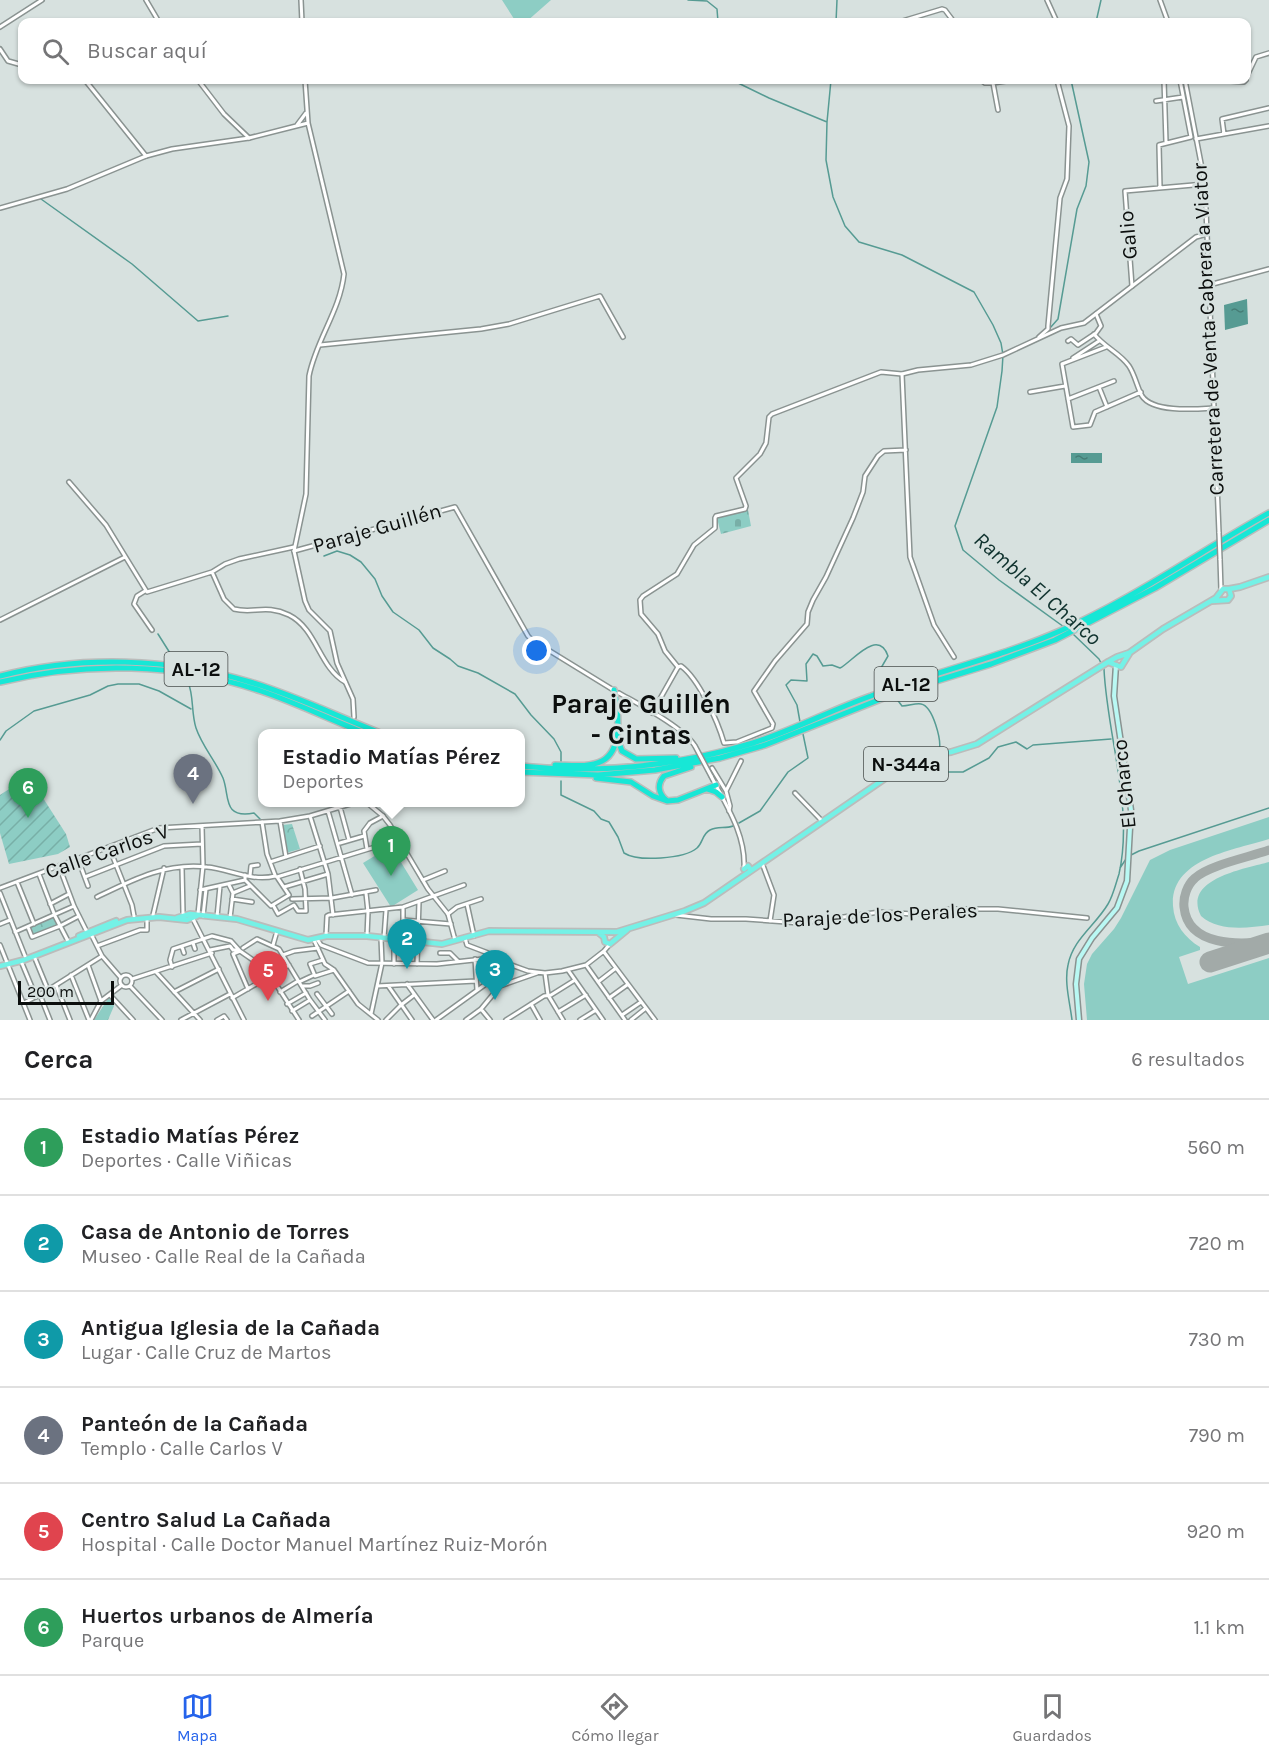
<!DOCTYPE html>
<html lang="es">
<head>
<meta charset="utf-8">
<style>
  :root { --surface:#fff; --page:#f6f6f6; --text:#202124; --muted:#757577; --line:#e0e0e0; --accent:#2563eb }
  body { margin:0; font-family:Karla,sans-serif; background:var(--page); color:var(--text) }
  .scale { position:absolute; left:18px; bottom:15px; width:96px; box-sizing:border-box; padding-left:6px; border:3px solid #0b0e0d; border-top:0; font-size:16px; line-height:21px; white-space:nowrap; color:#0b0e0d; -webkit-text-stroke:4px #d7e1df; paint-order:stroke }
  .you { position:absolute; left:537px; top:651px; width:21px; height:21px; margin:-15px; border:4px solid #fff; border-radius:50%; background:#1a73e8; box-shadow:0 0 0 9px #1a73e833 }
  .badge { display:grid; place-items:center; width:39px; height:39px; border-radius:50%; background:var(--accent); color:#fff; font-size:20px; font-weight:700 }
  .pin { position:absolute; translate:-50% -50px; filter:drop-shadow(0 2px 3px #0008) }
  .pin::after { content:''; position:absolute; top:32px; width:21px; height:18px; background:inherit; clip-path:polygon(0 0,100% 0,50% 100%) }
  .popup { position:absolute; left:258px; top:729px; width:267px; height:78px; box-sizing:border-box; display:grid; place-content:center; border-radius:12px; background:var(--surface); filter:drop-shadow(0 2px 4px #0005); font-size:20px; white-space:nowrap; color:var(--muted) }
  .popup b { font-size:22px; color:var(--text) }
  .popup::after { content:''; position:absolute; left:50%; top:100%; margin-left:-12px; border:12px solid transparent; border-top-color:var(--surface) }
  .list { margin:0; padding:0; list-style:none }
  h2 { display:flex; justify-content:space-between; align-items:center; height:78px; margin:0; padding:0 24px; font-size:26px }
  h2 small { font-size:20px; font-weight:400; color:var(--muted) }
  .list li { display:grid; grid-template-columns:39px 1fr auto; gap:18px; align-items:center; box-sizing:border-box; height:96px; padding:0 24px; border-top:2px solid var(--line) }
  .list b { display:block; font-size:22px; white-space:nowrap }
  .list p { margin:0; font-size:20px; white-space:nowrap; color:var(--muted) }
  .list em { font-size:20px; font-style:normal; color:var(--muted) }
  .icon { flex:none; width:33px; height:33px; fill:none; stroke:currentColor; stroke-width:2; stroke-linecap:round; stroke-linejoin:round }
  .map { position:relative; flex:none; width:1269px; height:1020px; overflow:hidden }
  .search { position:absolute; background:var(--surface); box-shadow:0 2px 4px #0004; left:18px; right:18px; top:18px; height:66px; display:flex; align-items:center; gap:15px; box-sizing:border-box; padding:0 21px; border-radius:12px; color:var(--muted); font-size:22px }
  .sheet { height:654px; background:var(--surface) }
  nav { display:flex; justify-content:space-around; align-items:center; box-sizing:border-box; height:84px; border-top:2px solid var(--line); background:var(--surface); font-size:16px; color:var(--muted) }
  nav a { display:grid; justify-items:center; gap:3px }
  nav .on { color:var(--accent) }
  .map>svg:first-child { display:block }
  .grass { fill:#8dcdc4 }
  .cemetery { fill:url(#cemetery-stones) }
  .park { fill:url(#park-crowns) }
  .garden { fill:url(#garden-furrows) }
  .water { fill:url(#water-ripples) }
  .lines { fill:none; stroke-linecap:round; stroke-linejoin:round }
  .stream { stroke:#569b93; stroke-width:1.5 }
  .taxiway { stroke:#a2aaa8; stroke-width:9 }
  .runway { stroke:#a2aaa8; stroke-width:21 }
  .minor-casing { stroke:#8a9391; stroke-width:6 }
  .tertiary-casing { stroke:#8a9391; stroke-width:6 }
  .secondary-casing { stroke:#8a9391; stroke-width:7 }
  .primary-casing { stroke:#bbbcbb; stroke-width:8 }
  .motorway-casing { stroke:#bbbcbb; stroke-width:8 }
  .minor { stroke:#fff; stroke-width:3 }
  .tertiary { stroke:#fff; stroke-width:3 }
  .secondary { stroke:#b9f8f3; stroke-width:4 }
  .primary { stroke:#74f1e6; stroke-width:4.5 }
  .motorway { stroke:#17e7d6; stroke-width:5 }
  .tertiary-bridge-casing { stroke:#8a9391; stroke-width:6; stroke-linecap:butt }
  .tertiary-bridge { stroke:#fff; stroke-width:3 }
  .labels { text-anchor:middle; stroke-width:5; stroke-linejoin:round; paint-order:stroke }
  .shield { fill:#d7e1df; stroke:#484d4c; stroke-width:1.5 }
  .shield-label { font-size:20px; font-weight:bold; fill:#0b0e0d }
  .street-label { font-size:21px; fill:#0b0e0d; stroke:#d7e1df }
  .water-label { font-size:22px; font-style:italic; fill:#0f322e; stroke:#d7e1df }
  .district-label { font-size:27px; font-weight:bold; fill:#0b0e0d; stroke:#d7e1df }
</style>
</head>
<body>
<div class="map">
<svg width="1269" height="1020" viewBox="0 0 1269 1020">
  <defs>
    <pattern id="cemetery-stones" width="16" height="16" patternUnits="userSpaceOnUse" patternTransform="scale(1.5)"><rect width="16" height="16" fill="#8dcdc4"/><path d="M2 7V4a2 2 0 0 1 4 0v3zM10 15v-3a2 2 0 0 1 4 0v3z" fill="#78afa7"/></pattern>
    <pattern id="park-crowns" width="20" height="18" patternUnits="userSpaceOnUse" patternTransform="scale(1.5)"><rect width="20" height="18" fill="#8dcdc4"/><path d="M2 6a3 3 0 1 1 6 0M12 15a3 3 0 1 1 6 0" fill="none" stroke="#78afa7"/></pattern>
    <pattern id="garden-furrows" width="10" height="10" patternUnits="userSpaceOnUse" patternTransform="scale(1.5)"><rect width="10" height="10" fill="#8dcdc4"/><path d="M-1 1l2-2M0 10L10 0M9 11l2-2" fill="none" stroke="#78afa7"/></pattern>
    <pattern id="water-ripples" width="26" height="14" patternUnits="userSpaceOnUse" patternTransform="scale(1.5)"><rect width="26" height="14" fill="#569b93"/><path d="M2 4q2-2 4 0t4 0M15 11q2-2 4 0t4 0" fill="none" stroke="#457d76"/></pattern>
  </defs>
  <rect width="100%" height="100%" fill="#d7e1df"/>
  <path class="grass" d="M502,0H551L526,22H516Z
    M1269,817V839C1235,850 1170,858 1173,906C1174,924 1185,938 1200,947V950L1179,957L1188,984L1269,958V1020H1087L1084,984L1087,964L1092,954L1114,929L1121,918L1150,860L1170,850Z
    M391,846L418,890L391,907L363,863Z
    M1269,862V925C1248,928 1219,932 1201,916C1182,879 1244,869 1269,862Z"/>
  <path class="cemetery" d="M748,510L751,526L721,534L717,518Z"/>
  <path class="park" d="M292,824L300,849L286,853L282,825Z
    M55,916L60,926L32,937L28,927Z
    M108,999H110L114,1006L108,1020H94Z"/>
  <path class="garden" d="M29,776L66,834L70,847L58,854L9,864L0,833V795Z"/>
  <path class="water" d="M1247,299L1248,324L1225,330L1224,305Z
    M1071,453H1102V463H1071Z"/>
  <g class="lines">
    <path class="stream" d="M688,0L707,1L717,9L718,22
      M836,22L837,0
      M1096,22L1101,0
      M732,80L769,98L827,122
      M831,80L827,122L826,160L833,197L845,226L859,242L902,255L974,292L993,325L1001,343L1003,355L1002,371L997,407L955,526L963,550L999,580L1064,627
      M41,199L132,264L198,321L228,316
      M1050,328L1058,319L1077,209L1086,186L1089,162L1071,80
      M324,556L337,551L350,555L361,562L375,579L382,596L393,612L419,630L433,648L450,659L458,666L478,673L515,694L531,715L554,739L561,752V762
      M158,634L175,661
      M188,682C194,696 191,712 196,728C202,746 215,760 223,778C230,796 222,819 254,813L260,819
      M896,698L902,706C909,706 915,703 921,704C933,706 942,741 939,751
      M800,722L797,705L786,685L791,680L807,681L806,664L813,654L817,656L823,666L832,665L840,668C851,663 878,627 888,656L881,668L880,678L890,683
      M0,740L6,731L34,711L90,695L108,686L118,684H139L159,691L191,709
      M937,756L935,760L934,772H963L989,758L998,747L1016,742L1027,749L1033,745L1111,739
      M561,781V795L594,811L601,819L609,822L618,837L624,853C638,862 684,859 697,848C703,843 702,834 710,830C718,826 725,829 733,826
      M739,823L760,811L788,772L808,758L803,734
      M1131,855L1139,851L1269,808
      M1120,868L1126,859
      M1072,1020C1070,1003 1064,982 1068,965C1073,939 1095,926 1108,904C1113,896 1116,883 1119,874C1134,807 1107,736 1104,669L1099,659L1073,634"/>
    <path class="taxiway" d="M1269,850C1250,857 1209,865 1195,878C1187,885 1183,897 1184,907C1188,947 1240,945 1269,941"/>
    <path class="runway" d="M1210,962L1269,943"/>
    <defs>
      <path id="minor" d="M146,0L159,22
        M1047,0L1057,22
        M899,22L942,9L945,10L954,22
        M0,27L42,0
        M0,49L8,61L22,65
        M1246,78L1256,57L1269,53
        M85,80L146,156
        M198,80L224,114L249,138
        M981,80L985,83H993
        M1164,80L1166,142
        M1218,80L1244,82L1246,80
        M1156,101L1183,97
        M998,110L993,83L1012,80
        M1224,134L1222,119L1269,108
        M1196,139L1269,126
        M1160,188L1159,145L1191,137L1180,80
        M1209,285L1269,269
        M1132,286L1125,191L1205,184
        M1094,334C1104,347 1120,353 1129,366C1135,375 1137,387 1142,396C1153,413 1197,409 1214,408
        M1039,337L1048,329V326L1060,198L1067,179L1069,126L1057,80
        M1068,341L1071,339L1078,345L1096,333L1101,326L1096,314
        M320,345L481,329L509,324L600,296L623,337
        M1106,347L1062,364L1073,427L1090,425L1095,412L1141,392
        M1073,358L1099,341
        M902,374L910,557L934,625L954,657
        M1099,387L1107,407
        M1030,392L1065,386
        M1068,399L1114,381
        M69,482L106,525L147,592L212,572L225,564L239,559L294,547
        M294,551L455,507L528,636L532,640L615,691
        M212,572L224,599L234,609C253,614 266,604 289,615C317,629 319,667 345,682
        M145,591L137,596L134,604L152,630
        M0,620L125,557
        M678,667L681,666C699,679 718,722 724,743L737,742L772,728L773,724L754,691L775,661L807,624L808,612L813,600L826,577L853,518L863,492L865,476L878,456L884,451L906,450
        M712,768L726,791
        M795,793L822,821
        M340,807L349,840
        M328,811L352,895
        M729,811L730,806L726,791L741,761
        M310,816L328,874L333,915
        M280,821L286,857
        M262,822L267,854L275,875
        M340,843L364,836
        M109,847L132,905L134,916
        M367,849L364,831L370,823L383,816
        M78,859L88,886
        M270,862L320,846
        M762,863L774,895L770,921
        M59,866L74,906L87,932
        M182,867L183,913L184,915
        M39,874L55,916L68,941
        M245,875V880L271,906L289,895L277,877
        M250,876L251,866L258,865
        M85,877L164,846L202,844
        M423,880L445,871
        M17,882L34,924
        M229,885L233,893L230,918
        M284,887L328,874
        M0,888L159,828L280,821L310,816L357,802
        M200,890L245,880
        M0,893L25,956
        M233,893L250,886
        M366,893L368,912L367,936
        M97,897C132,880 166,862 207,867C229,869 252,882 275,876L277,877L398,840
        M232,899L252,902
        M292,899L332,898L376,890
        M50,904L69,894
        M467,904L474,936
        M273,905L278,914L294,905L298,911H306L305,889L300,869
        M198,914L203,866L202,826
        M448,914L457,907L481,899
        M153,915L164,868
        M676,915L711,919H746L800,923L880,912L913,914L951,909H998L1087,918
        M203,916L206,889
        M217,917L220,886
        M193,919L244,1020
        M403,920L451,924
        M0,924L10,920
        M28,927L32,937L60,926L79,916
        M15,932L74,906
        M91,934L102,956L121,978
        M326,936L327,916L329,915L403,907L464,885
        M384,938L386,910
        M465,938L467,945L488,953L492,958
        M317,939L321,945L368,963L437,964L492,958L528,971L545,973L562,971L586,965L604,951L610,944
        M314,940L325,964L334,970L358,1004L378,1020
        M403,940V907
        M193,943L195,949
        M0,945L30,1020
        M273,945L277,931
        M97,946L140,930H147V919
        M182,947L184,953
        M243,948L257,939L279,949L310,1000L325,1020
        M210,950L230,946L233,950H238
        M240,951L233,954L248,989
        M604,952L655,1020
        M440,953H450L458,961
        M283,955L294,951L318,948
        M34,956L48,990
        M488,958L489,975L494,991
        M475,959L477,990
        M323,960L310,964L315,976L334,970
        M21,961L36,997
        M394,964V939
        M417,964L419,902
        M88,965L101,1001
        M586,965L625,1020
        M172,967L170,960L173,949L212,936L231,941L240,951L263,967L270,975L299,1020
        M568,970L603,1020
        M156,972L200,1020
        M545,973L548,995L563,1020
        M120 981a6 6 0 1 1 12 0a6 6 0 1 1-12 0Z
        M71,975L89,1020
        M132,979L212,953
        M299,982L314,975
        M598,982L616,968
        M407,984L433,1020
        M56,985L70,1020
        M130,986L162,1020
        M302,986H310L318,983
        M377,986L476,981
        M389,987L412,1020
        M174,992L219,969
        M280,992L298,981
        M317,994L332,1014
        M40,995L50,1020
        M110,995L133,1020
        M232,998L289,965
        M609,998L627,985
        M24,1003L48,990L102,956
        M287,1004L306,993
        M531,1004L540,1020
        M481,1009L490,1020
        M292,1011L310,1000
        M558,1012L586,995
        M371,1014L382,963L381,938
        M622,1015L641,1002
        M312,1016L349,991
        M91,1020L101,1001L122,985
        M181,1020L230,994
        M217,1020L224,1016L227,1020
        M386,1020L401,1005L414,995
        M436,1020L490,981
        M466,1020L481,1009L500,986L537,973
        M506,1020L544,996L551,995L575,980
        M580,1020L596,1010
        M631,1020L646,1008"/>
      <path id="tertiary" d="M301,0L302,22
        M1160,0L1168,22
        M305,80L308,123L344,274C340,311 316,340 309,376L306,494L294,551L305,601L309,610L330,631L337,663L353,699L354,717
        M1185,80L1205,184L1219,533
        M297,125L306,113
        M0,208L67,189L146,156L172,149L249,138L308,123
        M1220,559L1221,590
        M619,693C640,705 683,727 695,746
        M652,713L678,667L665,651L658,634L641,614L640,600L643,596L677,574L694,545L715,528V518L716,516L745,509L746,506L736,478L760,454L766,443L769,417L772,414L881,372L902,374L918,370L971,365L1003,355L1061,328L1084,323L1196,237L1207,234
        M711,776C726,805 746,835 744,868
        M366,802L383,816L390,825L428,889L448,914L455,940"/>
      <path id="secondary" d="M1079,1020L1076,984L1079,959L1092,938L1117,908L1127,881L1131,810L1114,696L1116,665"/>
      <path id="primary" d="M1229,589L1240,587L1269,577
        M1108,662L1121,667L1129,654
        M744,869L748,866L751,870
        M177,918L190,914L237,919L308,940L326,936H367L442,944L489,931L617,932L685,911L704,903L906,764L922,756L951,752L977,744L1108,662L1117,657L1129,653L1163,629L1216,598L1223,589H1229L1231,596L1228,600L1212,601
        M599,933L604,937L605,942L610,944L627,930
        M79,936L116,921
        M0,966L24,960L127,920L159,917L187,920L197,916"/>
      <path id="motorway" d="M0,676C80,655 171,658 250,682C296,696 339,717 383,734
        M0,682C85,661 178,663 261,691C297,703 331,720 367,734
        M617,738L622,751L636,759L676,758
        M555,765C569,765 589,768 602,761C624,750 618,709 614,690
        M520,766C598,774 678,766 753,743C794,730 831,710 871,696C934,672 998,658 1060,631C1133,599 1199,552 1269,513
        M520,772L598,775L655,770L720,758L765,745L891,695L991,664L1055,640L1155,588L1269,520
        M596,778L631,782L653,796L667,801L678,800L716,785
        M707,789L716,792L722,797
        M666,800C658,793 657,784 664,776L691,767"/>
    </defs>
    <use href="#minor" class="minor-casing"/>
    <use href="#tertiary" class="tertiary-casing"/>
    <use href="#secondary" class="secondary-casing"/>
    <use href="#primary" class="primary-casing"/>
    <use href="#motorway" class="motorway-casing"/>
    <use href="#minor" class="minor"/>
    <use href="#tertiary" class="tertiary"/>
    <use href="#secondary" class="secondary"/>
    <use href="#primary" class="primary"/>
    <use href="#motorway" class="motorway"/>
    <defs>
      <path id="tertiary-bridge" d="M1219,533L1220,559
        M695,746L711,776"/>
    </defs>
    <use href="#tertiary-bridge" class="tertiary-bridge-casing"/>
    <use href="#tertiary-bridge" class="tertiary-bridge"/>
  </g>
  <g class="labels">
    <g class="shield">
      <rect x="164.5" y="652" width="63" height="34" rx="4.5"/>
      <rect x="874.5" y="667" width="63" height="34" rx="4.5"/>
      <rect x="864" y="747" width="84" height="34" rx="4.5"/>
    </g>
    <g class="shield-label">
      <text x="196" y="676">AL-12</text>
      <text x="906" y="691">AL-12</text>
      <text x="906" y="771">N-344a</text>
    </g>
    <g class="street-label">
      <text transform="translate(1128 235) rotate(-95)" y="7">Galio</text>
      <text transform="translate(1208 329) rotate(-93)" y="7">Carretera de Venta Cabrera a Viator</text>
      <text transform="translate(377 528) rotate(-16)" y="7">Paraje Guillén</text>
      <text transform="translate(1124 784) rotate(-96)" y="7">El Charco</text>
      <text transform="translate(107 851) rotate(-19)" y="7">Calle Carlos V</text>
      <text transform="translate(880 915) rotate(-3)" y="7">Paraje de los Perales</text>
    </g>
    <g class="water-label">
      <text transform="translate(1038 588) rotate(41)" y="8">Rambla El Charco</text>
    </g>
    <g class="district-label">
      <text x="641" y="713">Paraje Guillén<tspan x="641" dy="31">- Cintas</tspan></text>
    </g>
  </g>
</svg>
<div class="scale">200 m</div>
<div class="you"></div>
<div class="pin badge" style="left:391px;top:876px;background:#2e9e5b">1</div>
<div class="popup"><b>Estadio Matías Pérez</b>Deportes</div>
<div class="pin badge" style="left:407px;top:969px;background:#0f9aa8">2</div>
<div class="pin badge" style="left:495px;top:1000px;background:#0f9aa8">3</div>
<div class="pin badge" style="left:193px;top:804px;background:#6b7280">4</div>
<div class="pin badge" style="left:268px;top:1001px;background:#e0444e">5</div>
<div class="pin badge" style="left:28px;top:818px;background:#2e9e5b">6</div>
<div class="search"><svg class="icon" aria-label="search" viewBox="0 0 24 24"><circle cx="10" cy="10" r="6"/><path d="M15 15l6 6"/></svg>Buscar aquí</div>
</div>
<section class="sheet">
<h2>Cerca<small>6 resultados</small></h2>
<ul class="list">
<li><span class="badge" style="background:#2e9e5b">1</span><div><b>Estadio Matías Pérez</b><p>Deportes · Calle Viñicas</p></div><em>560 m</em></li>
<li><span class="badge" style="background:#0f9aa8">2</span><div><b>Casa de Antonio de Torres</b><p>Museo · Calle Real de la Cañada</p></div><em>720 m</em></li>
<li><span class="badge" style="background:#0f9aa8">3</span><div><b>Antigua Iglesia de la Cañada</b><p>Lugar · Calle Cruz de Martos</p></div><em>730 m</em></li>
<li><span class="badge" style="background:#6b7280">4</span><div><b>Panteón de la Cañada</b><p>Templo · Calle Carlos V</p></div><em>790 m</em></li>
<li><span class="badge" style="background:#e0444e">5</span><div><b>Centro Salud La Cañada</b><p>Hospital · Calle Doctor Manuel Martínez Ruiz-Morón</p></div><em>920 m</em></li>
<li><span class="badge" style="background:#2e9e5b">6</span><div><b>Huertos urbanos de Almería</b><p>Parque</p></div><em>1.1 km</em></li>
</ul>
</section>
<nav>
<a class="on"><svg class="icon" aria-label="map" viewBox="0 0 24 24"><path d="M3 6l6-2 6 2 6-2v14l-6 2-6-2-6 2zM9 4v14M15 6v14"/></svg>Mapa</a>
<a><svg class="icon" aria-label="directions" viewBox="0 0 24 24"><path d="M12 3l9 9-9 9-9-9zM9 14v-3h6M13 9l2 2-2 2"/></svg>Cómo llegar</a>
<a><svg class="icon" aria-label="saved" viewBox="0 0 24 24"><path d="M7 4h10v16l-5-4-5 4z"/></svg>Guardados</a>
</nav>
</body>
</html>
